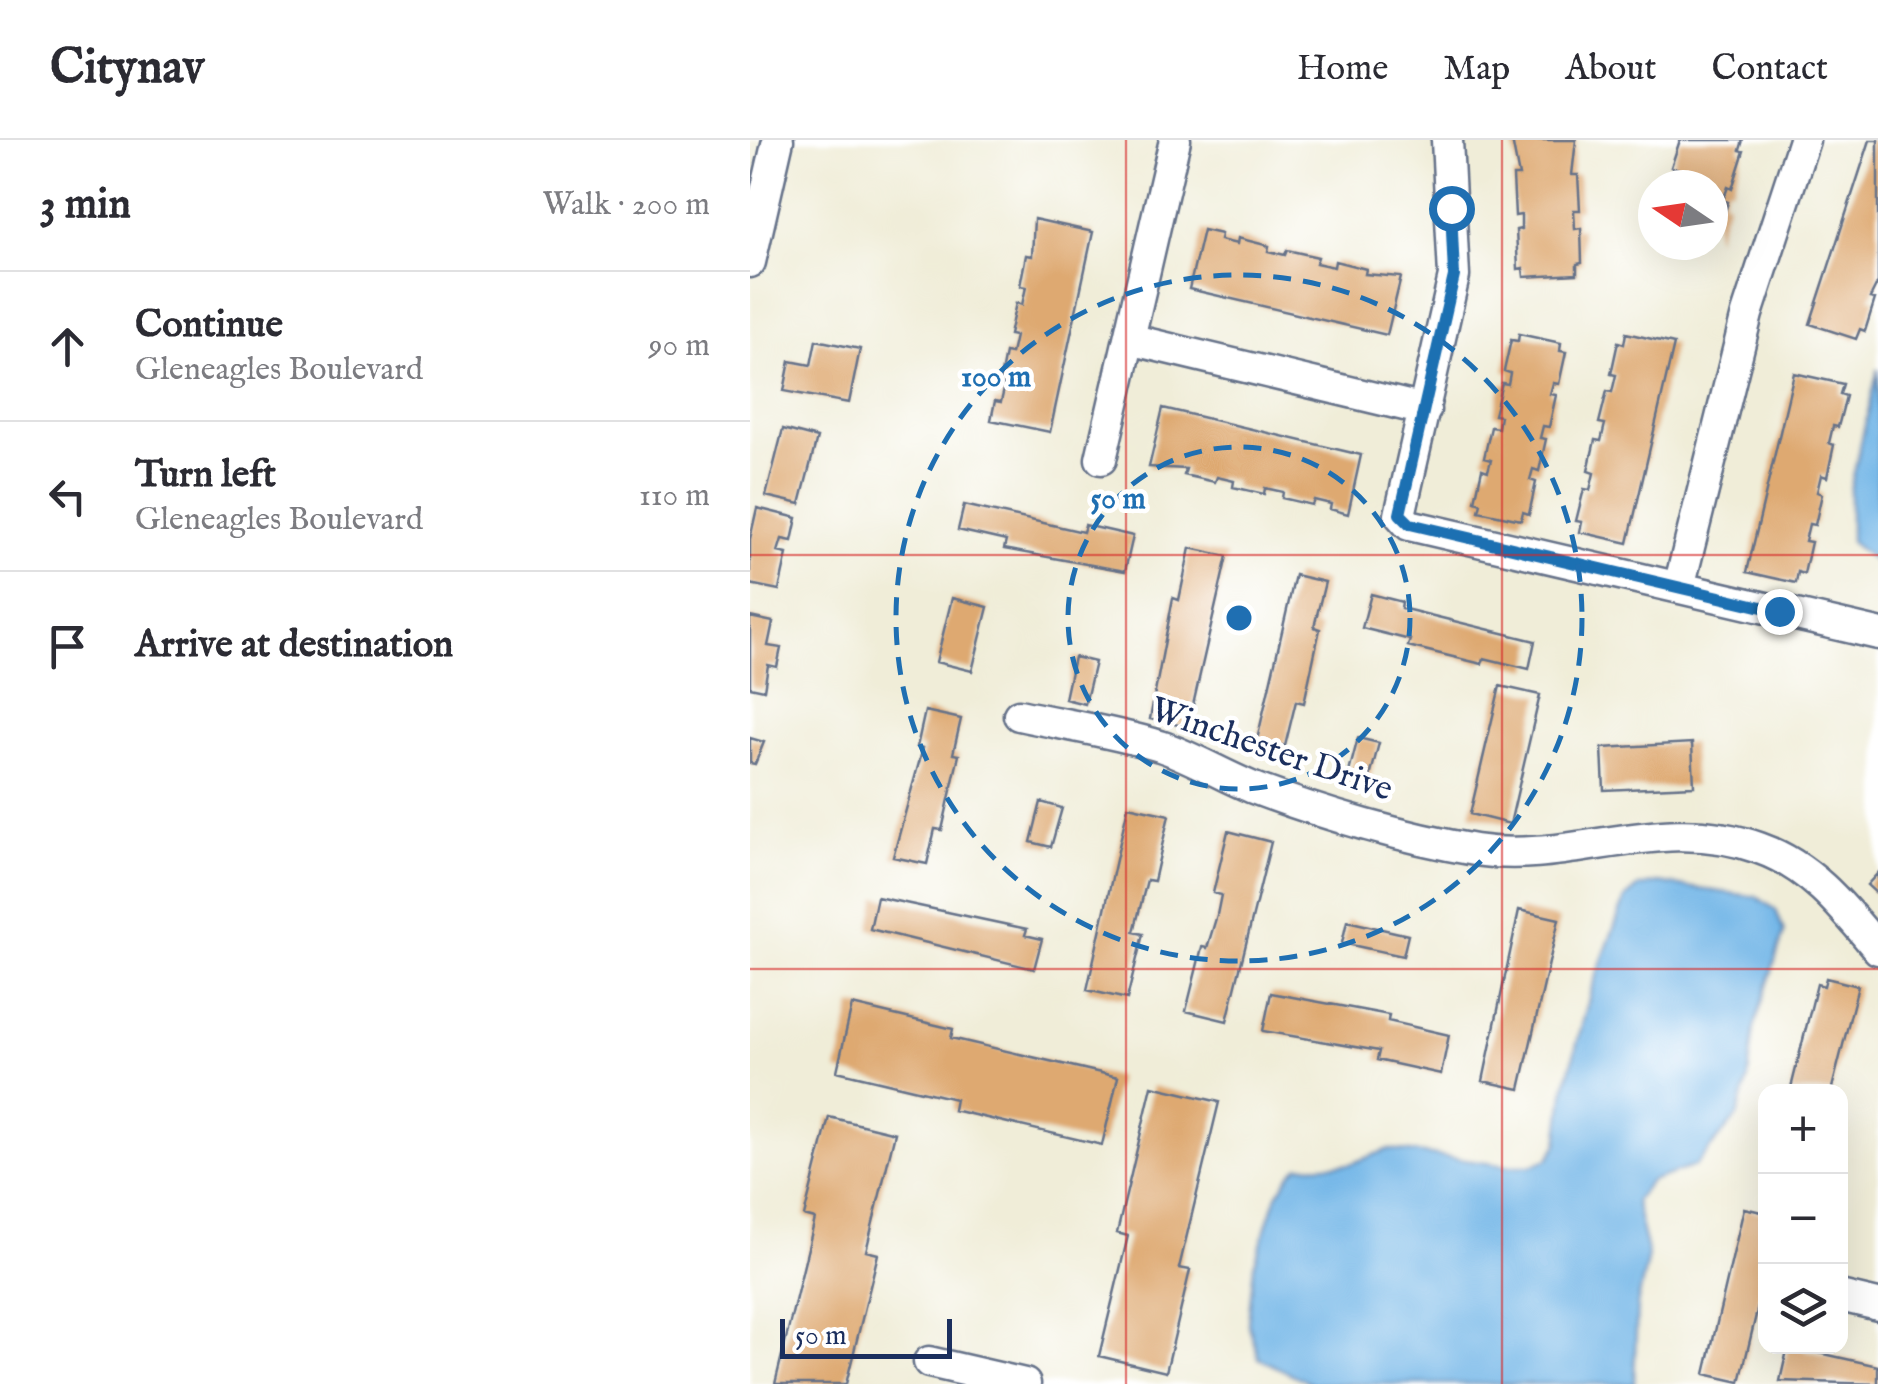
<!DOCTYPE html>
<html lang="en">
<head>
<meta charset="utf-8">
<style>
  :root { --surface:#fff; --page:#f2f2f3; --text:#2b2b33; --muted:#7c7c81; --line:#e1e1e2 }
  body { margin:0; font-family:"IM FELL English",serif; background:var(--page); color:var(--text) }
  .controls { position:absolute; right:30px; bottom:30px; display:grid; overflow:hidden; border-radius:20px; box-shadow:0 10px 40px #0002 }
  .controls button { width:90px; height:90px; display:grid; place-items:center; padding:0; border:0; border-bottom:2px solid var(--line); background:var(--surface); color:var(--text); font:50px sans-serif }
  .compass { position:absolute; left:888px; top:30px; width:90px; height:90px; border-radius:50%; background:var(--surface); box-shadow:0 10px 40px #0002; rotate:283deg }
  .scale { position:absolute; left:30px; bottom:25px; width:172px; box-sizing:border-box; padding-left:10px; border:5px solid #1b2f5e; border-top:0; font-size:28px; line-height:35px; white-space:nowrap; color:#1b2f5e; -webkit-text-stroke:8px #fff; paint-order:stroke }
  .stop { position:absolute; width:30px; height:30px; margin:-22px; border:8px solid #1f6fb2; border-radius:50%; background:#fff }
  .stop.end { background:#1f6fb2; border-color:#fff; box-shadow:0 2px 10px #0008 }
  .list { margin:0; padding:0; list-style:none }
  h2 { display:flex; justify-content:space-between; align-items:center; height:130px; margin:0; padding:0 40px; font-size:42px }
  h2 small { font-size:32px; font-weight:400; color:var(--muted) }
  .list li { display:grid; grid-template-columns:65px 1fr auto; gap:30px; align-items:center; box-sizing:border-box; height:150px; padding:0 40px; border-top:2px solid var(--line) }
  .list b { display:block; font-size:38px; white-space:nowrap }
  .list p { margin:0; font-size:32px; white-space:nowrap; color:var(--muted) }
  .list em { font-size:32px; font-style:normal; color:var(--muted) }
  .icon { flex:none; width:55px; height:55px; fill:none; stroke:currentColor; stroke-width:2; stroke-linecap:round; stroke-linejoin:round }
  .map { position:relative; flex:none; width:1128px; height:1244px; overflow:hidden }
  header { display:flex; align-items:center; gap:60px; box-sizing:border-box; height:140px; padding:0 50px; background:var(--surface); border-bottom:2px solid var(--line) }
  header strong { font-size:48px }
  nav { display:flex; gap:55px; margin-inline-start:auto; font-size:35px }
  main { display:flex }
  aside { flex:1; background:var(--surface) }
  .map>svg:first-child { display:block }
  .water { fill:#71b5e7; stroke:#4672a2; stroke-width:2.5 }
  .building { fill:#dea971 }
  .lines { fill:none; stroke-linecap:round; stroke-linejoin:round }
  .minor-casing { stroke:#667289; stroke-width:35 }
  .minor { stroke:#fff; stroke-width:30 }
  .route { stroke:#1f6fb2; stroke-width:12 }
  .grid { fill:none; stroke:#d62828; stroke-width:2.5; stroke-opacity:0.55 }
  .ring { fill:none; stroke:#1f6fb2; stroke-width:5; stroke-dasharray:18 12 }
  .labels { text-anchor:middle; stroke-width:9; stroke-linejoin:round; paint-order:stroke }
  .street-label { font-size:35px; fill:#1b2f5e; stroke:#fff }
  .centre { fill:#1f6fb2; stroke:#fff; stroke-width:5 }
  .ring-label { font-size:30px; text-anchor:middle; font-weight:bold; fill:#1f6fb2; stroke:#fff; stroke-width:9; stroke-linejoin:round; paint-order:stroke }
</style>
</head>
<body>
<header>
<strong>Citynav</strong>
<nav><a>Home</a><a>Map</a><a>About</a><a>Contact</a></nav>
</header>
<main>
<aside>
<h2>3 min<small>Walk · 200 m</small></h2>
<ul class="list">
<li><svg class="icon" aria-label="ahead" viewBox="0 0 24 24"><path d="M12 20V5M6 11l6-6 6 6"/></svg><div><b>Continue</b><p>Gleneagles Boulevard</p></div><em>90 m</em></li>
<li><svg class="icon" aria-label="left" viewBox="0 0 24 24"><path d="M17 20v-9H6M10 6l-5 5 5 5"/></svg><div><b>Turn left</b><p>Gleneagles Boulevard</p></div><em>110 m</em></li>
<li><svg class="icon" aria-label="arrive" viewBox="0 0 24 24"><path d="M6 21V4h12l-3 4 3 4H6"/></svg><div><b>Arrive at destination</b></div></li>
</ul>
</aside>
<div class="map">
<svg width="1128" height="1244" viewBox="0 0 1128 1244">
  <rect width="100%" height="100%" fill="#fff"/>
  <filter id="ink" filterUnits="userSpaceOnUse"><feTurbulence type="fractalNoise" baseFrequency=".01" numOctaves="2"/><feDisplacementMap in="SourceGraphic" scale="20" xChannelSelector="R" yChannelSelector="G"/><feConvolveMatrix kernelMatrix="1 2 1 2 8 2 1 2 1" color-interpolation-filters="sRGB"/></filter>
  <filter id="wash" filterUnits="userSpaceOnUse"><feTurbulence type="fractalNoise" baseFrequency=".0048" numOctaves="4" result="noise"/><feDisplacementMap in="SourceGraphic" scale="40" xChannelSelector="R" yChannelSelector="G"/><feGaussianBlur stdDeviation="2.25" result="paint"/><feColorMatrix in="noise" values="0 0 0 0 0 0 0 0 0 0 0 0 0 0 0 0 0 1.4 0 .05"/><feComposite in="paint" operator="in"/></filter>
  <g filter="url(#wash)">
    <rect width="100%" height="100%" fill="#f0edd8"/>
    <path class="water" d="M1128,229V424L1100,402V350Z
      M908,743L1007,757L1026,770L1034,792L1004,888L998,939L987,977L945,1026L900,1041L885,1061L898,1116L887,1166L884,1244H562L509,1218L498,1183L504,1125L527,1055L542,1032L549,1026L600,1024L639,1009L757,1026H781L798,1019L808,1004L814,953L842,847L875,759L889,747Z"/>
    <g id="blocks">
      <path class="building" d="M762,0H826L822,35H828L830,70H824L825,89L831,88L832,123L827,124V134L774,137L773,128L768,129L766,90L771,89V75L765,76L763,36H769Z
        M930,0H993L990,10L994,11L982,49L978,47L973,60L978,62L966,99L963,45H922L927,28L921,27Z
        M1120,0H1128V142L1120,158L1125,159L1115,191L1110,189L1106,199L1060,184Z
        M284,79L343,92L300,292L241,280L245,261L251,262L255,245L249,244L255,213L261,214L265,196L259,195L266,163L272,165L276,147L270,146L276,115L282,116Z
        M453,90L471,94L470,100L487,104L488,98L519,106L518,111L535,115L537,110L568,117L566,123L584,127L585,121L616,129L615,134L651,137L637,195L439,149Z
        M876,193L924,204L878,403L830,392L832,382L826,381L834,349L840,350L844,333L838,331L845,300L851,301L855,284L849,283L857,251L862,252L866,235L861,234L868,202L874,204Z
        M769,194L811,203L810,211L816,212L809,244L803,243L800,254L806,255L799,287L793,286L790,298L796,299L789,331L783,329L780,340L786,342L779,374L773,372L771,380L729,371L731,363L725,361L732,329L738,331L741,320L734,318L741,287L748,288L750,276L744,275L752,243L758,244L760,233L754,231L761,200L768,201Z
        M66,200L110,209L99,263L34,251L40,221L61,225Z
        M1044,233L1093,244L1090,254L1096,256L1088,287L1083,286L1079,303L1084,305L1077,337L1071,335L1067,352L1072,354L1065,385L1059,384L1055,401L1061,402L1054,434L1048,432L1046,443L997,432Z
        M413,268L611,315L598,374L580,369L581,364L564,360L562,365L532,358L533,352L515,348L514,354L483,347L484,341L467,337L465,342L434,335L436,329L399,327Z
        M33,289L67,298L50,364L16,356Z
        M214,365L333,392L335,385L383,396L375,431L254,409L256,401L208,390Z
        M7,368L47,378L42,401L32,399L28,412L37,414L29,450L0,444V399Z
        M440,408L477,416L438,587L400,579L423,458L429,460Z
        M545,435L575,442L564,487L570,489L554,563L546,561L535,606L507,600Z
        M621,454L652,462L651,468L785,501L779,529L734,518L732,524L658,506L660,500L612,488Z
        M202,458L238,467L222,531L186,522Z
        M0,477L23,482L18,506L31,508L27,527L18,525L14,550L0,547Z
        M324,517L345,522L335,564L315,559Z
        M750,546L790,555L760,684L720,674Z
        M175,571L211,579L203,614L209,615L192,690L185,689L177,724L143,717L173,608L167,607Z
        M0,598L14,602L5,624L0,623Z
        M608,598L629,603L618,645L597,640Z
        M942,603L944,646L854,650L852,608Z
        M291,662L312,668L301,707L281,702Z
        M378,666L419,675L404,741L397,740L384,792L393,794L377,859L337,850Z
        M478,691L521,702L477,881L436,871L452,807L457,808L467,775L471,755L463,753Z
        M1128,733V755L1117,745Z
        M127,757L277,789L275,795L292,799L284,829L120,789Z
        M769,770L809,779L770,949L733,941Z
        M597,781L658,795L653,816L592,803Z
        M1076,838L1108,846L1081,952H1040L1067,844L1074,846Z
        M521,853L639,875L638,881L699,895L691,934L627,920L629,911L513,891Z
        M102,865L203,889L201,898L368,937L352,1005L203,970L205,959L87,931Z
        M402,946L469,962L429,1128L440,1130L416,1232L349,1216L378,1096L367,1093Z
        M79,977L145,993L116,1111L128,1114L96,1244H25L65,1079L54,1076Z
        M994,1068L1016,1073V1133L990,1242L955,1234Z
        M1038,1206L1128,1226V1244L1030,1241Z"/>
    </g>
  </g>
  <g filter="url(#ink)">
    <use href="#blocks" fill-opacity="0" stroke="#667289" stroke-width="2.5"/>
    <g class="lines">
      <defs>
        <path id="minor" d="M697,0L704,136L650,375L659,385L1128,494
          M0,122L28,0
          M379,199L675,270
          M351,319L425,0
          M929,447L997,174L1054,0
          M269,575C316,585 364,592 410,606C443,617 473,636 506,649C573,674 654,698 725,710C822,725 911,672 1009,708C1061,726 1094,768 1128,809
          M1090,1156L1128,1165
          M179,1222L275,1244"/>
      </defs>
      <use href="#minor" class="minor-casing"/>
      <use href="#minor" class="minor"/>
    </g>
  </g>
  <g class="lines" filter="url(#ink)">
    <path class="route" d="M701,68L704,136L650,374L660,384L1029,471"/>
  </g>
  <path class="grid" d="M376,0V1244M752,0V1244M0,415H1128M0,829H1128"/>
  <g class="ring">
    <circle cx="489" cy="478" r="171"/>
    <circle cx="489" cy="478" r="343"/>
  </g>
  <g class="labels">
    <g class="street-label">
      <text transform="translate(522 608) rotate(19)" y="12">Winchester Drive</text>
    </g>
  </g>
  <circle cx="489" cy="478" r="15" class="centre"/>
  <g class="ring-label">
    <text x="246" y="246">100 m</text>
    <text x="368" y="368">50 m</text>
  </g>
</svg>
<div class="controls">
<button>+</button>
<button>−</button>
<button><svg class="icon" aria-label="layers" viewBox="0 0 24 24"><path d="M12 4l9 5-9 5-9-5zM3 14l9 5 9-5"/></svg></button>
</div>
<svg class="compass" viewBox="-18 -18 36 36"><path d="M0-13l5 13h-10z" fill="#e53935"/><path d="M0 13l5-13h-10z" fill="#7c7c81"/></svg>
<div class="scale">50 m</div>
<div class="stop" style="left:701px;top:68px"></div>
<div class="stop end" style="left:1029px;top:471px"></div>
</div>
</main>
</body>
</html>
